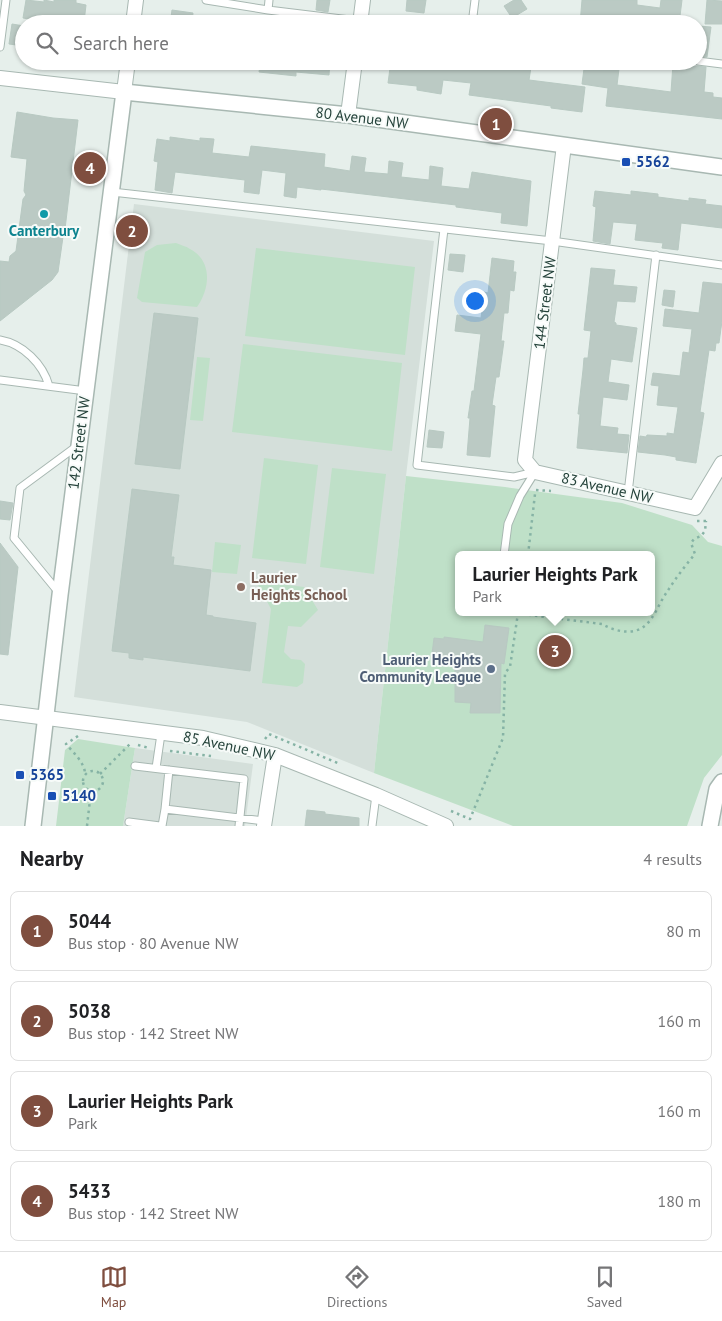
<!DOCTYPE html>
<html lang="en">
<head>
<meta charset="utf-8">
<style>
  :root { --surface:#fff; --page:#f2f2f2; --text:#202124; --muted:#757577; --line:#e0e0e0; --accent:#7f4e3f }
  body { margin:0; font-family:"PT Sans",sans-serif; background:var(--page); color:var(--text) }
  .you { position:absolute; left:474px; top:300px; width:18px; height:18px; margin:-12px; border:4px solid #fff; border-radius:50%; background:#1a73e8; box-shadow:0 0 0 8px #1a73e833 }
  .badge { display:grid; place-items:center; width:32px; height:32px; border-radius:50%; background:var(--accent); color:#fff; font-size:16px; font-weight:700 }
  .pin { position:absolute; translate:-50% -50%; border:2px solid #fff; box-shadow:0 1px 5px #0006 }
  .popup { position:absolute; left:455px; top:551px; width:200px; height:65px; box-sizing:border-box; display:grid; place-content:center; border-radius:8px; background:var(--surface); filter:drop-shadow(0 1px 4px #0005); font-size:16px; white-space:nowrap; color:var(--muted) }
  .popup b { font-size:19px; color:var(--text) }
  .popup::after { content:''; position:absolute; left:50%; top:100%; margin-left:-10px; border:10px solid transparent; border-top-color:var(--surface) }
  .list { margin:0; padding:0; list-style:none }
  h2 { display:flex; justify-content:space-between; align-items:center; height:65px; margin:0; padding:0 20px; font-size:21px }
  h2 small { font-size:16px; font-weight:400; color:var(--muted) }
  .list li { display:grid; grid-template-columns:32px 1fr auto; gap:15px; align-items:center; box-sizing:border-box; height:80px; margin:0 10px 10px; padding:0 10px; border:1px solid var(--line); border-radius:8px }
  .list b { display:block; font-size:19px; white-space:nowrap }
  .list p { margin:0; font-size:16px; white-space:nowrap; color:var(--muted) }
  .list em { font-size:16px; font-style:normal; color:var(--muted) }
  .icon { flex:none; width:28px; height:28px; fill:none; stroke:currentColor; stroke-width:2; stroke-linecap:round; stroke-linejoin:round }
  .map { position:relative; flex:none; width:722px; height:826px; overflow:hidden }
  .search { position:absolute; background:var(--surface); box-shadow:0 1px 4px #0004; left:15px; right:15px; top:15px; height:55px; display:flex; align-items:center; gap:12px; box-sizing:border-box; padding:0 18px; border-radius:28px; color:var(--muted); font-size:19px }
  .sheet { height:425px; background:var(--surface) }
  nav { display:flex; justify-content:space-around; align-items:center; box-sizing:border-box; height:70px; border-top:1px solid var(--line); background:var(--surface); font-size:14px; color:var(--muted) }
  nav a { display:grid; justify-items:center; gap:2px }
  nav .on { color:var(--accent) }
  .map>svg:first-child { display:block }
  .built { fill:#d4dfda }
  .green { fill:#bfe0c8; fill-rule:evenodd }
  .building { fill:#bbcac4; stroke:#b8c9c2 }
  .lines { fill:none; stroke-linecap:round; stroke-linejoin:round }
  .service-casing { stroke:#a8b8b2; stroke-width:9 }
  .minor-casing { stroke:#a8b8b2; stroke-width:16 }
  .tertiary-casing { stroke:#a8b8b2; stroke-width:18 }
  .path { stroke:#86b3a5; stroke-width:2.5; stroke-dasharray:2.5 4; stroke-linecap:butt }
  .service { stroke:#fff; stroke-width:7 }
  .minor { stroke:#fff; stroke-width:14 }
  .tertiary { stroke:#fff; stroke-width:15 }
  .transit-dot { fill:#1a4fb4; stroke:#f7fbf9; stroke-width:2 }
  .culture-dot { fill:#0f9aa8; stroke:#f7fbf9; stroke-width:2 }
  .education-dot { fill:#8d6e63; stroke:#f7fbf9; stroke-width:2 }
  .service-dot { fill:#5c6f8a; stroke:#f7fbf9; stroke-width:2 }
  .labels { text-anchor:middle; stroke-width:4; stroke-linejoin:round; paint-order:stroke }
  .street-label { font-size:15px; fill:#24423a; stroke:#f7fbf9 }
  .transit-label { font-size:15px; font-weight:bold; fill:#164399; stroke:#f7fbf9; text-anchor:start }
  .culture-label { font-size:15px; font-weight:bold; fill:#0d838f; stroke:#f7fbf9 }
  .education-label { font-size:15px; font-weight:bold; fill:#785e54; stroke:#f7fbf9; text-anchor:start }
  .service-label { font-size:15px; font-weight:bold; fill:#4e5e75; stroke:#f7fbf9; text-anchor:end }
</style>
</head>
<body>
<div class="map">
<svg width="722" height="826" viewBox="0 0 722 826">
  <rect width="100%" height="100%" fill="#e6efeb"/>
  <path class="built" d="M134,204L434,241L406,476L374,773L247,722L74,697Z
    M135,748L253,764L245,826H123Z"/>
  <path class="green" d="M176,243C180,245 186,246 190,249C213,261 210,289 197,307L142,302L137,298L145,252L157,245Z
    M256,248L415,267L405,355L245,336Z
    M243,344L402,363L392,451L232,432Z
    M197,357L210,358L203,421L190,420Z
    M264,458L318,465L306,564L252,558Z
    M332,468L386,474L374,574L320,567Z
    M406,476L505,487L622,503L692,525L708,542L722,546V755L704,778L687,826H513L374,773ZM459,555H651V612H459Z
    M215,542L241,545L237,574L212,572Z
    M256,581L304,587L318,610L301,627L288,626L284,652L291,659L301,660L305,664L303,683L297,687L262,683L271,609Z
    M78,739L135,748L123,826H56L65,750Z"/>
  <path class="building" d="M26,0L44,2V0L54,2V0H76V3L86,5L84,22L55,18L54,20L40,19V21L23,18Z
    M317,0H330L328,12L316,10Z
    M407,0H426L424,13L406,11Z
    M514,0H521L527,9L512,18L504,6Z
    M582,0H637V5L660,8L661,0H682L679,24H660L600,17L599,24H580Z
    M707,0L722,1V24H705Z
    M172,10L193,13L192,24H170Z
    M12,24L24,26V46L9,44Z
    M698,26L711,27L707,57L698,56Z
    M261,61H330L329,75L296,72V76L259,72Z
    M391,61H532L529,80L585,87L582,112L551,108V106L469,95L471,83L443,80L441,94L417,90V86L388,83Z
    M585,61H620L617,85L671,92L673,64L706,67L704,92L713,93V97L722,98V119L606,106L608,88L582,84Z
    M17,112L53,118L78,120L65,229L61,234L63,237L58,272L52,280L0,321V261L9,262L10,256L16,251L23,199L26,195L24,191L27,159L11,157Z
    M170,137L200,141V138L214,139L212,153L249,157L251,146L325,154L324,167L350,171L352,156L366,158L364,172L388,174L389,161L403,163L401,177L429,180L430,166L443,168L441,186L469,189L472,172L531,181L527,226L501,223L502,213L456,207V205L321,189V190L297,187L296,198L284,196L286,173L262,170L259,194L244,192L245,180L175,172L172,193L155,190L158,162L154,161L157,139L170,141Z
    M595,191L631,195V191L658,194V197L689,201V198L706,200L705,204L722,206V228L681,223L678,250L662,248L663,243L635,240L637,224L613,222L610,244L593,241L595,220L596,207L593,206Z
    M450,254L465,255L463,272L448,270Z
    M492,258L514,261L513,272H516L514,291L510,290L508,313H504L501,341H504L499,377H496L492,405L495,406L490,457L467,455L470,418H468L472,391H474L481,334L455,331L457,315L481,318L484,292L488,293Z
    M591,268L615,270L613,285L637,287L635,302L617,301L614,322L616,323V325L637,328L632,362L611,359L608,382L629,385L627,400L603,397L600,426L618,428L617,434L629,435L627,453L577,448L580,414H578L583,370L584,358H588L591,331L584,330Z
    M703,282L722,284V321L719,343H716L715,351L709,350L700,412L704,413L696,463L676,460V457L665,455L638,452L640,436L646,437L647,435L667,436V433L674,434L678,407L657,405L659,386L651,385L653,373L680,376L683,352L689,353L692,329L663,326L665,309L699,313Z
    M664,290L675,291L673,307L662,305Z
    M154,313L198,318L180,469L135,464Z
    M429,430L444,432L442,448L427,447Z
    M132,489L179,495L171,557H174L173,565L211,570L206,615L213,616V617L256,623L250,671L143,657V660L129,658V653L112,651Z
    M0,501L13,503L10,520L0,519Z
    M0,543L18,567L8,655L0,654Z
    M485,625L509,628L504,664L501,663L500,713H470L471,703L455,702V658L432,654L434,638L444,639V637L483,642Z
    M307,810L325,812V814L359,818V826H305Z"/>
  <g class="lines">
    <defs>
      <path id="service" d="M206,0L268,10L383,24
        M268,10L269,0
        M472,24L475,0
        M0,47L6,0
        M698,61L722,64
        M112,192L552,241L722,265
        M444,229L417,465L514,477L535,472
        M0,340C23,344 43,364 49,386
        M0,380L86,391
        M628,493L656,255
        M504,555L508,524L520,496L535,472
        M60,594L14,538L20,488L77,446
        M135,766L244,779L239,826
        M156,768L161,734
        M169,770L165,809L264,821
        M129,822L160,826
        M162,826L165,809
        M372,826L376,795"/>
      <path id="minor" d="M133,24L136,0
        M360,24L363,0
        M0,78L124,92L128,61
        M348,115L355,61
        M564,145L525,460L535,472L695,508L722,463
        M0,712L203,738L275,755L376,795L446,826
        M264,826L275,755"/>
      <path id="tertiary" d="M33,826L60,595L124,92L348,115L722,167
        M710,826L717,789L722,782"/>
    </defs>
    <use href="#service" class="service-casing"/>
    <use href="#minor" class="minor-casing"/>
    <use href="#tertiary" class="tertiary-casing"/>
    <path class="path" d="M536,490L551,491
      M697,521H706L704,518
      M528,555L535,494
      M522,614L602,624C618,633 639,637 651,619C657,611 661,600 667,592C675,579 685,566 695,554L691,543L694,539L701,536L705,531L706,521
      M78,736L66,744C73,752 85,763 85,774
      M265,739L269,734L340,764
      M138,745L149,748
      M170,751L211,756
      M83 781a10 10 0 1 1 20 0a10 10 0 1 1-20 0Z
      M100,774L130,744
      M451,811L470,819L503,738L505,673L510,667L518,613L522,614V612
      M87,826L91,791"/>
    <use href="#service" class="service"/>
    <use href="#minor" class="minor"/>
    <use href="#tertiary" class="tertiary"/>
  </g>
  <g class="transit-dot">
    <rect x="621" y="157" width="10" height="10" rx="2.5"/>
    <rect x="15" y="770" width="10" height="10" rx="2.5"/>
    <rect x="47" y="791" width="10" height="10" rx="2.5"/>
  </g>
  <circle class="culture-dot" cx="44" cy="214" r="5"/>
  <circle class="education-dot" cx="241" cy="587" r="5"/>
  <circle class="service-dot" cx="491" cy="669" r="5"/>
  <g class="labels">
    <g class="street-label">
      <text transform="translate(362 118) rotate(7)" y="5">80 Avenue NW</text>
      <text transform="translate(545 303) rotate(-83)" y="5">144 Street NW</text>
      <text transform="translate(79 443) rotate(-83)" y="5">142 Street NW</text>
      <text transform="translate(607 488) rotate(13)" y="5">83 Avenue NW</text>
      <text transform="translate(229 746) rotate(12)" y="5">85 Avenue NW</text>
    </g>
    <g class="transit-label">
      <text x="636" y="167">5562</text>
      <text x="30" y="780">5365</text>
      <text x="62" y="801">5140</text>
    </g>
    <g class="culture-label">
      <text x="44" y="236">Canterbury</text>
    </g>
    <g class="education-label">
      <text x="251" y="583">Laurier<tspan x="251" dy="17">Heights School</tspan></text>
    </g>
    <g class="service-label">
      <text x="481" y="665">Laurier Heights<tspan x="481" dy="17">Community League</tspan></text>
    </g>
  </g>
</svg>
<div class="you"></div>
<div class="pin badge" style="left:496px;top:124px">1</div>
<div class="pin badge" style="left:132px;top:231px">2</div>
<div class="pin badge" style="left:555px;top:651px">3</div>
<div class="popup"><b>Laurier Heights Park</b>Park</div>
<div class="pin badge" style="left:90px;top:168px">4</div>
<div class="search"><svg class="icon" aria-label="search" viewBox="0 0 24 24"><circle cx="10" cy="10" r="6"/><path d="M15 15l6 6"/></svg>Search here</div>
</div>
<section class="sheet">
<h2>Nearby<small>4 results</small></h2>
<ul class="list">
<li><span class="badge">1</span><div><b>5044</b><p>Bus stop · 80 Avenue NW</p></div><em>80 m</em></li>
<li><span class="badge">2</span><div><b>5038</b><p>Bus stop · 142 Street NW</p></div><em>160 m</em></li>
<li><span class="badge">3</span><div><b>Laurier Heights Park</b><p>Park</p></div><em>160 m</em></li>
<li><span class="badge">4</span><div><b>5433</b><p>Bus stop · 142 Street NW</p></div><em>180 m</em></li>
</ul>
</section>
<nav>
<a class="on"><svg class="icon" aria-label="map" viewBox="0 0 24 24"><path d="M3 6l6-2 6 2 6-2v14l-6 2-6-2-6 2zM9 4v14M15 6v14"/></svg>Map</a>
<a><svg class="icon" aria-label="directions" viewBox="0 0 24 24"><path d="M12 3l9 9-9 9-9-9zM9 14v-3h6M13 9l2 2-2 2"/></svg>Directions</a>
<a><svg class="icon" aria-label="saved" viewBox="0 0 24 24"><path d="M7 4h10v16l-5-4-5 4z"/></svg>Saved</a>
</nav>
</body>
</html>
